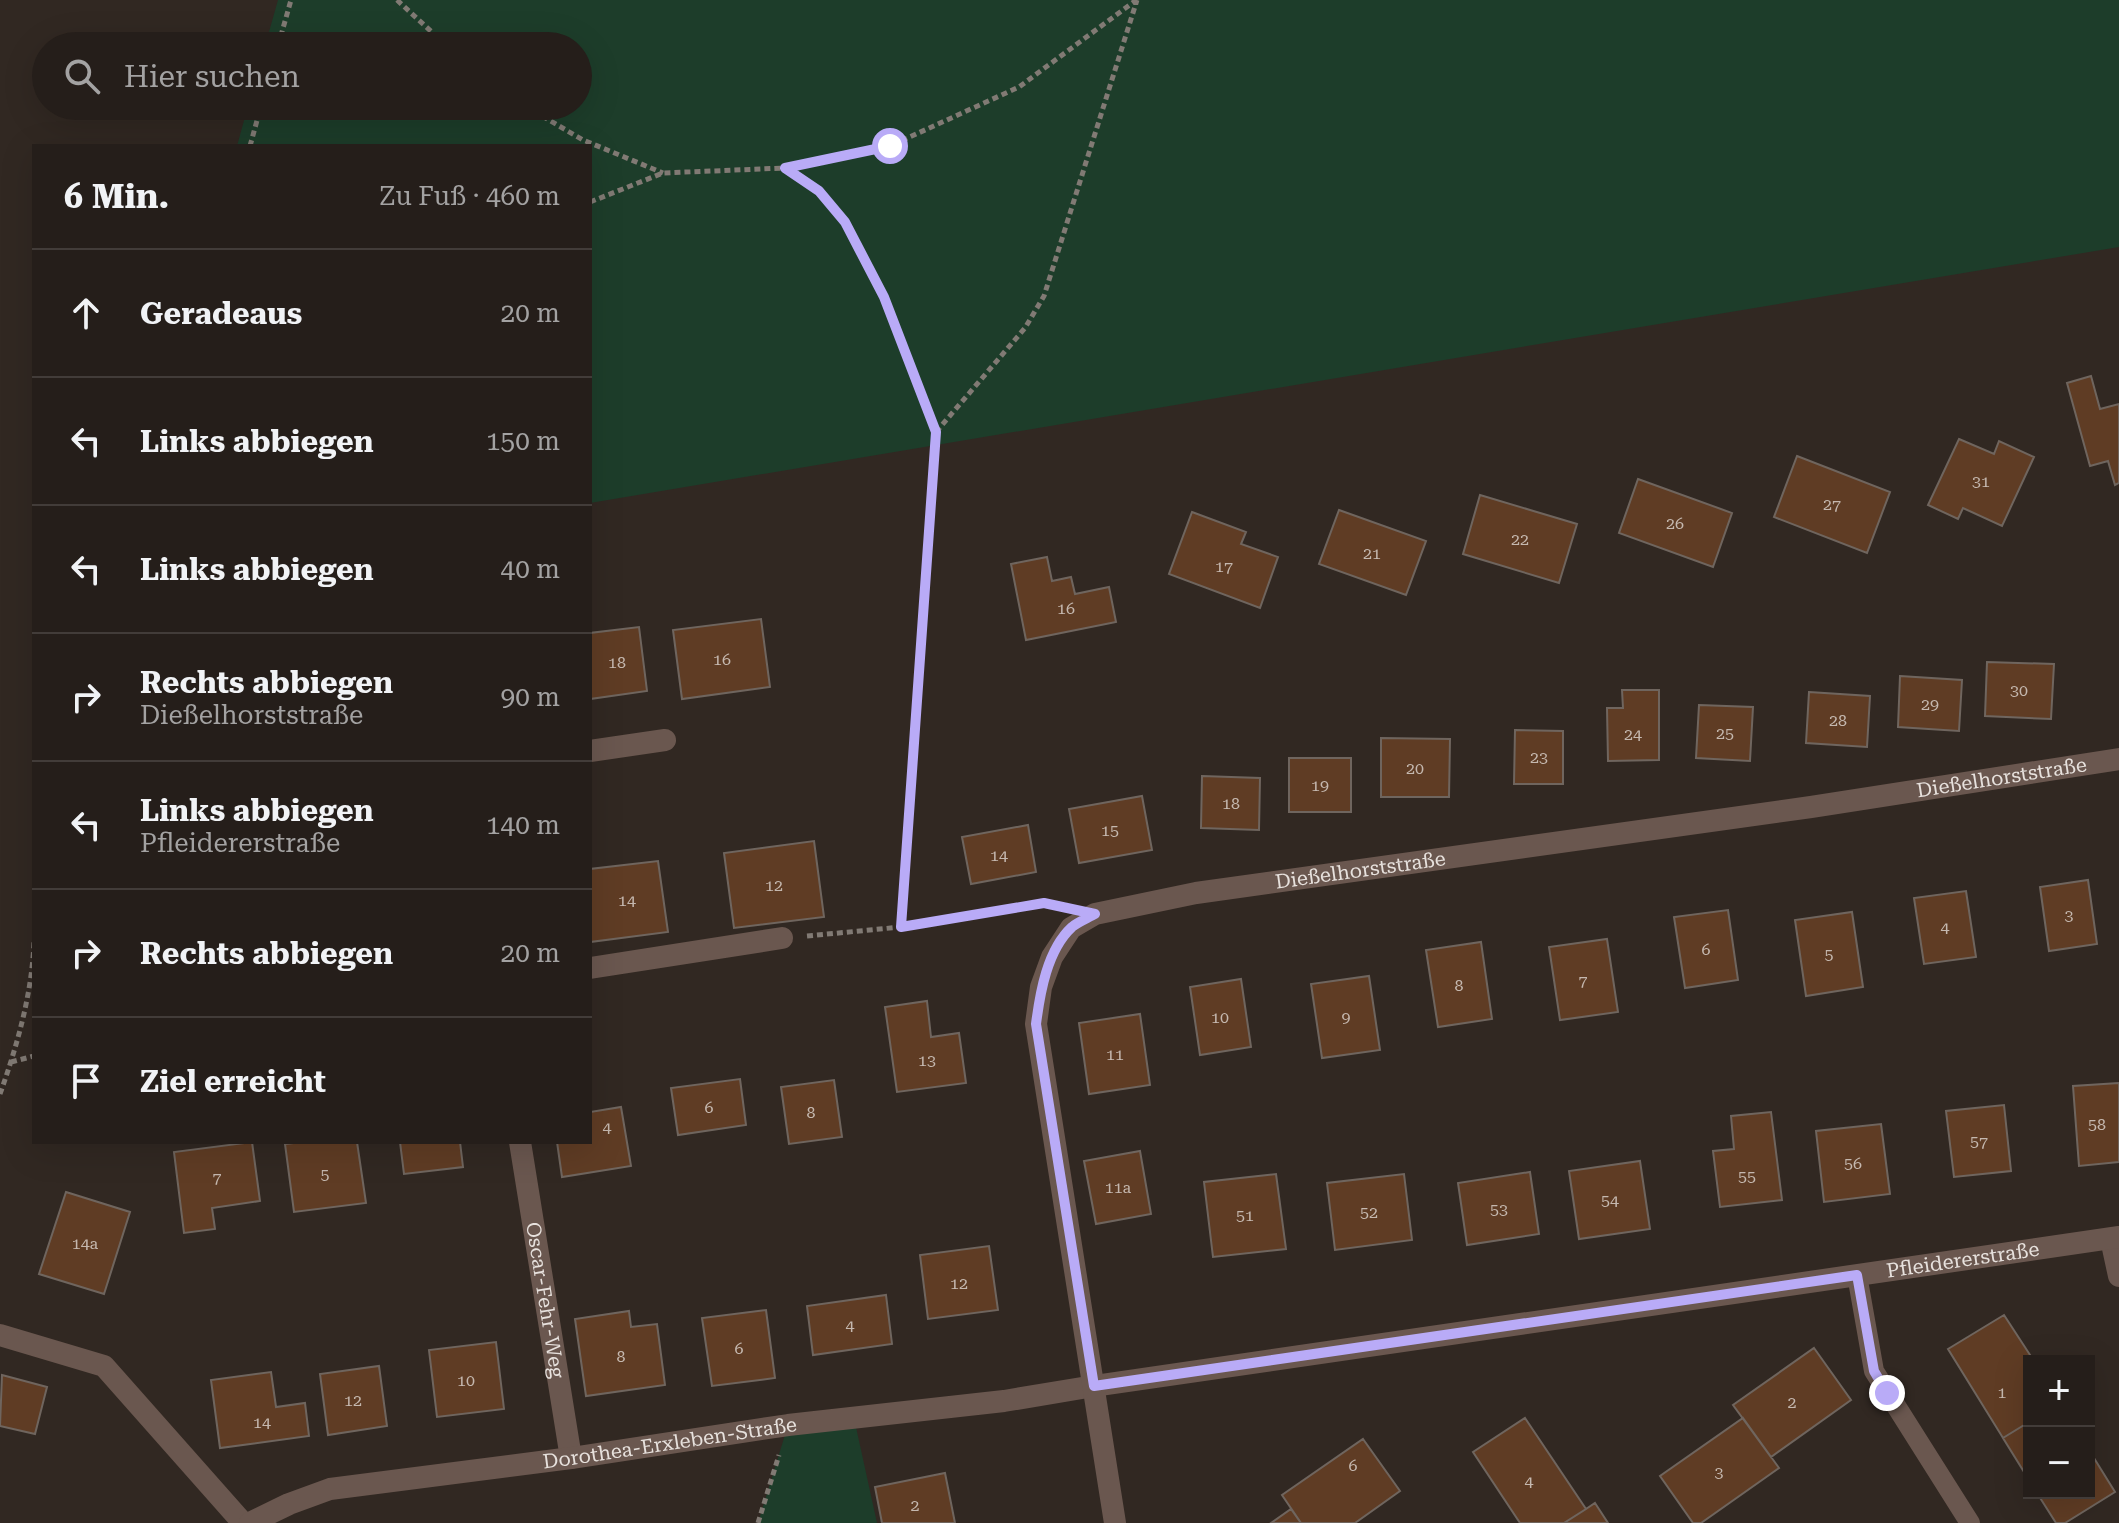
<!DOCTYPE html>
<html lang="de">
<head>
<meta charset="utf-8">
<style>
  :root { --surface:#251e1a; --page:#2d2723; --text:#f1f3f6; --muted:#a3a2a2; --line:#423c39 }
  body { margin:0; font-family:"Roboto Serif",serif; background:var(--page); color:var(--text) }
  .controls { position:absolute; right:24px; bottom:24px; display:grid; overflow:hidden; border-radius:0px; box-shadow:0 8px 32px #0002 }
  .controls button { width:72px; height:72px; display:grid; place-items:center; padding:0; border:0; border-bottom:2px solid var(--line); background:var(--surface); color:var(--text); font:40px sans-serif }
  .stop { position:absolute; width:24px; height:24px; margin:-18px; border:6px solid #b9abf7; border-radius:50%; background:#fff }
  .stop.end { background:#b9abf7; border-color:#fff; box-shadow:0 2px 8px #0008 }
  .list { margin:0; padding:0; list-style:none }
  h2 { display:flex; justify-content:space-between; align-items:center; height:104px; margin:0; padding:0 32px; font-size:34px }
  h2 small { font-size:26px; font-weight:400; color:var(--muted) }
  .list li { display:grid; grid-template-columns:52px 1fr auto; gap:24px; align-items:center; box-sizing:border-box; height:128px; padding:0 32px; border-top:2px solid var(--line) }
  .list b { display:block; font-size:30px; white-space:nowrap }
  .list p { margin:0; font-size:26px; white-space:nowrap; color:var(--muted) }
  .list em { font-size:26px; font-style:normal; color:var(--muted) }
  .icon { flex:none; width:44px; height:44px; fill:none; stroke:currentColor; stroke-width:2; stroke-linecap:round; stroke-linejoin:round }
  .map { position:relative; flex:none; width:2119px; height:1523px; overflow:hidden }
  .search { position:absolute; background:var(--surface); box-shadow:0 8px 32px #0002; left:32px; top:32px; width:560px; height:88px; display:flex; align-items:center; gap:20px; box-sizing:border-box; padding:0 28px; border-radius:44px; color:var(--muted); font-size:30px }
  .panel { position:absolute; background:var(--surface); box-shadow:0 8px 32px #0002; left:32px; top:144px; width:560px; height:1000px; border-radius:0px }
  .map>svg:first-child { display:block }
  .green { fill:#1d3d2a }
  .building { fill:#5f3c24; stroke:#6f655e; stroke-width:2 }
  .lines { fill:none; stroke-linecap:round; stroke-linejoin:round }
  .path { stroke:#817a74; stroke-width:5; stroke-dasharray:6 4; stroke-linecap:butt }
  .service { stroke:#6a574f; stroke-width:20 }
  .minor { stroke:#6a574f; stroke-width:22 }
  .route { stroke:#b9abf7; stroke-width:10 }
  .labels { text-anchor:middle; stroke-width:6; stroke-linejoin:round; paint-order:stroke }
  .number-label { font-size:16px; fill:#c5b8af }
  .street-label { font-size:20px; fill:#e7e1dd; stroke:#312822 }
</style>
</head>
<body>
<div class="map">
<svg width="2119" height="1523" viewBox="0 0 2119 1523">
  <rect width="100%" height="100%" fill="#312822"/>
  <path class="green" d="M278,0H2119V247L590,503V146H237L248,106H578V46H265Z
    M854,1418L877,1523H758L788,1425Z"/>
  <path class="building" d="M2091,376L2100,409L2119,404V483L2115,485L2108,461L2090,466L2067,383Z
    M1959,439L1994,454L1999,441L2034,457L2002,526L1963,508L1958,519L1928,505Z
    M1797,456L1890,492L1867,553L1774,517Z
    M1638,479L1732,513L1713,567L1619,533Z
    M1480,495L1577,524L1559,583L1463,554Z
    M1339,510L1426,541L1406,595L1319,564Z
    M1192,512L1246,532L1241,544L1278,557L1260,608L1169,574Z
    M1047,557L1052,581L1071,577L1075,594L1109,587L1116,622L1026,640L1011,564Z
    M761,619L770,687L682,699L673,630Z
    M639,627L647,691L590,699V633Z
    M1987,662L2054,664L2051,719L1985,716Z
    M1900,676L1962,680L1959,731L1898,727Z
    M1622,690H1659V760L1608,761L1607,708H1623Z
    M1809,692L1870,696L1867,747L1806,743Z
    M1699,705L1753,707L1750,761L1696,758Z
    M1515,730L1563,731V784H1514Z
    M1381,738L1450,739L1449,797H1381Z
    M1289,758H1351V812H1289Z
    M1202,776L1260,778L1259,830L1201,828Z
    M1142,796L1152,850L1079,863L1069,809Z
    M1028,825L1036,872L971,884L962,837Z
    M814,841L824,917L734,928L724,853Z
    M658,861L668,932L590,942V869Z
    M2088,880L2097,944L2049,951L2040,887Z
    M1966,891L1976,957L1924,964L1914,898Z
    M1728,910L1738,980L1685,988L1674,917Z
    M1852,912L1863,987L1806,996L1795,920Z
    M1607,939L1618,1012L1560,1020L1549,947Z
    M1481,942L1492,1019L1438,1027L1426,950Z
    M1369,976L1380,1050L1322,1058L1311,984Z
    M1241,979L1251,1047L1200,1055L1190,987Z
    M927,1001L931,1037L959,1033L966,1083L897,1092L885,1007Z
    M1140,1014L1150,1085L1089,1094L1079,1023Z
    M740,1079L746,1125L678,1135L671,1088Z
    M834,1080L842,1137L789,1144L781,1087Z
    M2119,1083V1162L2079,1166L2073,1086Z
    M2004,1105L2011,1171L1954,1177L1946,1111Z
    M621,1107L631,1166L562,1177L557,1142H590V1112Z
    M1771,1112L1782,1200L1720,1207L1713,1151L1734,1149L1731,1116Z
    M1881,1124L1890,1194L1824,1202L1816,1131Z
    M252,1142L260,1201L212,1208L215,1229L184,1233L174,1152Z
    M302,1142H357L366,1203L294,1212L285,1144Z
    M400,1142H460L463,1167L404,1174Z
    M1140,1151L1151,1214L1096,1224L1084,1161Z
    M1640,1161L1650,1229L1579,1239L1569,1171Z
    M1530,1172L1539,1234L1467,1245L1458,1183Z
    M1276,1174L1286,1249L1213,1257L1204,1182Z
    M1404,1174L1412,1240L1335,1250L1327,1183Z
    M66,1192L130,1212L104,1294L39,1274Z
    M989,1246L998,1310L928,1319L920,1255Z
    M886,1295L892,1344L813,1355L807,1306Z
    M766,1310L775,1378L712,1386L702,1318Z
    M629,1311L631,1327L657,1324L665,1385L586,1396L575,1319Z
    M2004,1315L2034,1361H2029V1422L2003,1438L1948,1349Z
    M496,1342L504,1409L437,1417L429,1350Z
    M1814,1348L1851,1400L1771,1457L1733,1405Z
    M379,1366L387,1426L328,1435L320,1374Z
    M271,1372L276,1407L305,1403L309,1436L220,1448L211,1380Z
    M2,1375L47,1387L35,1434L0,1426Z
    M1525,1418L1586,1509L1564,1523H1520L1473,1452Z
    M1743,1418L1779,1468L1701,1523H1693L1660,1476Z
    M2029,1422V1480L2003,1438Z
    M1363,1439L1400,1491L1355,1523H1301L1282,1495Z
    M2089,1450L2115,1492L2065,1523H2056L2037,1493H2089Z
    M945,1473L955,1523H882L875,1487Z
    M1595,1503L1608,1523H1564L1586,1509Z
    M1291,1509L1301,1523H1271Z"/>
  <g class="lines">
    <path class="path" d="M397,0L447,46
      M278,46L291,0
      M525,106L583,140L663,173
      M250,146L261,106
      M785,168L890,146L1019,87L1135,1
      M590,202L663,173L785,168L819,191L845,222L884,297L936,432L901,927
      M936,432L1025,328L1044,296L1137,0
      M807,936L901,927L1044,903L1054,905
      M11,1062L34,1056
      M0,1094C17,1046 32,994 34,942
      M758,1523L779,1455"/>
    <path class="service" d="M1857,1275L1874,1371L1970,1523"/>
    <g class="minor">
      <path d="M590,751L665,740"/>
      <path d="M590,968L782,938"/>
      <path id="s1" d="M520,1142L571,1458"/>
      <path d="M2111,1239L2119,1276"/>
      <path d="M0,1335L104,1366L243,1523"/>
      <path id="s2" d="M250,1523L289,1504L330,1489L571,1458L788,1425L1004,1401L1094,1386L2119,1237"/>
      <path id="s3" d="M1115,1523L1036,1024L1041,987L1052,957L1071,928L1095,914L1196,893L1811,807L2119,759"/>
    </g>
  </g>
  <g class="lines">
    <path class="route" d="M890,146L785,168L819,191L845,222L884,297L936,432L901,927L1044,903L1095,914C1088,918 1078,922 1072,927C1047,950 1040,993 1036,1024L1094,1386L1857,1275L1874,1371L1887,1393"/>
  </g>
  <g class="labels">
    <g class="number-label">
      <text x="1981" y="487">31</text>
      <text x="1832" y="510">27</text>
      <text x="1675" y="529">26</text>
      <text x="1520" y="545">22</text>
      <text x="1372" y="559">21</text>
      <text x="1224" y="572">17</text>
      <text x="1066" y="614">16</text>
      <text x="722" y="665">16</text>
      <text x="617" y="668">18</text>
      <text x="2019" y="696">30</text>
      <text x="1930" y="710">29</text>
      <text x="1838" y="726">28</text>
      <text x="1725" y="739">25</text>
      <text x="1633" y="740">24</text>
      <text x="1539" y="763">23</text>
      <text x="1415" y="774">20</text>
      <text x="1320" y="791">19</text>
      <text x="1231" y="809">18</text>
      <text x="1110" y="836">15</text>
      <text x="999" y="861">14</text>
      <text x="774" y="891">12</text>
      <text x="627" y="906">14</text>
      <text x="2069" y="921">3</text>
      <text x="1945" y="933">4</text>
      <text x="1706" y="955">6</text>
      <text x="1829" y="960">5</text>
      <text x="1583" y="986">7</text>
      <text x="1459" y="991">8</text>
      <text x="1220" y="1023">10</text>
      <text x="1346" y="1023">9</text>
      <text x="1115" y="1060">11</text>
      <text x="927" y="1066">13</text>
      <text x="709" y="1113">6</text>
      <text x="811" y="1118">8</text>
      <text x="2097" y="1130">58</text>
      <text x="607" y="1133">4</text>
      <text x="1979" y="1147">57</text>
      <text x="1853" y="1169">56</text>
      <text x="325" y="1180">5</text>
      <text x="1747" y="1182">55</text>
      <text x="217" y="1183">7</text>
      <text x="1118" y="1193">11a</text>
      <text x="1610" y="1206">54</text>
      <text x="1499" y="1215">53</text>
      <text x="1369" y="1218">52</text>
      <text x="1245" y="1221">51</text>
      <text x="85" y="1249">14a</text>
      <text x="959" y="1289">12</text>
      <text x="850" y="1331">4</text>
      <text x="739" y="1354">6</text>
      <text x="621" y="1362">8</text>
      <text x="466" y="1386">10</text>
      <text x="2002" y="1398">1</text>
      <text x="353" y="1406">12</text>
      <text x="1792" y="1408">2</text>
      <text x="262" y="1428">14</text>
      <text x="1353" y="1471">6</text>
      <text x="1719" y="1478">3</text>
      <text x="1529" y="1487">4</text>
      <text x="915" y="1511">2</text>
    </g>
    <g class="street-label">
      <text dy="7" stroke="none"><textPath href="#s3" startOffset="1554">Dießelhorststraße</textPath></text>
      <text dy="7" stroke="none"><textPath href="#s3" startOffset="906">Dießelhorststraße</textPath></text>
      <text dy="7" stroke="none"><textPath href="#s2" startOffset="1736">Pfleidererstraße</textPath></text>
      <text dy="7" stroke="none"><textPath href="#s1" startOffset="160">Oscar-Fehr-Weg</textPath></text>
      <text dy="7" stroke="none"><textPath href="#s2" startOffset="430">Dorothea-Erxleben-Straße</textPath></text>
    </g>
  </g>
</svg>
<div class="controls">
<button>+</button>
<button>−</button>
</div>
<div class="stop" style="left:890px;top:146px"></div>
<div class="stop end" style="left:1887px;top:1393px"></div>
<div class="search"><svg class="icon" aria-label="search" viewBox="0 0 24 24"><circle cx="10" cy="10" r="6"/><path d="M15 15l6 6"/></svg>Hier suchen</div>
<section class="panel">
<h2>6 Min.<small>Zu Fuß · 460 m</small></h2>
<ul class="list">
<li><svg class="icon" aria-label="ahead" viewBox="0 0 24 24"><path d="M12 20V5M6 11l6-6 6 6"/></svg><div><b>Geradeaus</b></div><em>20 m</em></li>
<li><svg class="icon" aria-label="left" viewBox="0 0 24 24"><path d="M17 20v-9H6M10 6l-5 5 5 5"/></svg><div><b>Links abbiegen</b></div><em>150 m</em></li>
<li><svg class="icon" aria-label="left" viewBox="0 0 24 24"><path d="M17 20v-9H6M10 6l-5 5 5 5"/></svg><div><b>Links abbiegen</b></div><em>40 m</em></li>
<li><svg class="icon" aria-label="right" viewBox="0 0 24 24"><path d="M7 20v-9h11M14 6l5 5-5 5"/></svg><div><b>Rechts abbiegen</b><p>Dießelhorststraße</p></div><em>90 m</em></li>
<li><svg class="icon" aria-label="left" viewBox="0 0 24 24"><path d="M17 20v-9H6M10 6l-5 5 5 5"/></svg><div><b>Links abbiegen</b><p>Pfleidererstraße</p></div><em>140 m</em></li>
<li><svg class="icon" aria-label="right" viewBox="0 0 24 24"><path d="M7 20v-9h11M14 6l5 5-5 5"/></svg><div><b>Rechts abbiegen</b></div><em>20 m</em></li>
<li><svg class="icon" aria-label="arrive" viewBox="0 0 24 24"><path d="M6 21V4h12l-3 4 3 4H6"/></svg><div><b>Ziel erreicht</b></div></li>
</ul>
</section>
</div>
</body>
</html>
